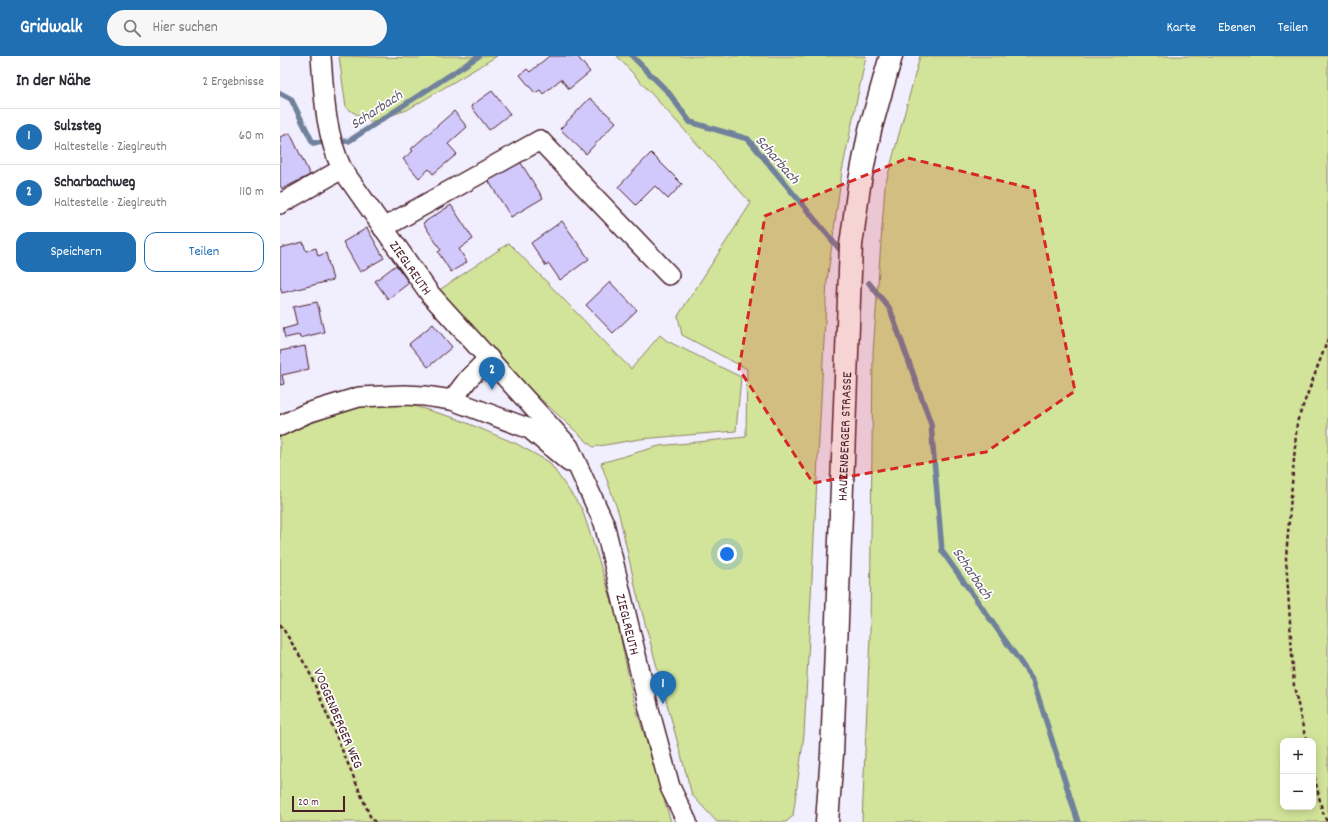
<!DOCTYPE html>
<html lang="de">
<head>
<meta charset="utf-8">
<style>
  :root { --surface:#fff; --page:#f7f7f7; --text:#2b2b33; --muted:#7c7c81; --line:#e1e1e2; --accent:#1f6fb2 }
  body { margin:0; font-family:Dekko,sans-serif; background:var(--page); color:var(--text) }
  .controls { position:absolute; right:12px; bottom:12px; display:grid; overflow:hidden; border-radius:8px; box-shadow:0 2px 10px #0003 }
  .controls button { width:36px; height:36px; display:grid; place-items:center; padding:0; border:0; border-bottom:1px solid var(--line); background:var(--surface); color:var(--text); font:20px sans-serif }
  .scale { position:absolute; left:12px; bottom:10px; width:53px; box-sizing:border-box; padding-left:4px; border:2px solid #4a1f2b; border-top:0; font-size:11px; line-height:14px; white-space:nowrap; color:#4a1f2b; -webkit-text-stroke:3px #fff; paint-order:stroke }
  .you { position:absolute; left:447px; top:498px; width:14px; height:14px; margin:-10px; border:3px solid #fff; border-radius:50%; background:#1a73e8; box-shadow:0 0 0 6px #1a73e833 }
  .badge { display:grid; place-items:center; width:26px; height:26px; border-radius:50%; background:var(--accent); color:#fff; font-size:13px; font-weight:700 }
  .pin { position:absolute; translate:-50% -33px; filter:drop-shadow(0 1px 2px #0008) }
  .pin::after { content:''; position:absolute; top:21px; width:14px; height:12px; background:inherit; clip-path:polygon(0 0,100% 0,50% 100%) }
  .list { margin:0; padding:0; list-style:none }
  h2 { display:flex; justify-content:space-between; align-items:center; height:52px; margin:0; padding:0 16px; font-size:17px }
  h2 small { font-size:13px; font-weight:400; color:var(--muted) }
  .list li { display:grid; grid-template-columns:26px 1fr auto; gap:12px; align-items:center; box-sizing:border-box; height:56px; padding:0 16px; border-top:1px solid var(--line) }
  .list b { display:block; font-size:15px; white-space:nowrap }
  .list p { margin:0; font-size:13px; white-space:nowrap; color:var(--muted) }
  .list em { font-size:13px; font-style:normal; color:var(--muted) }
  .actions { display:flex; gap:8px; padding:12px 16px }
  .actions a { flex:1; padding:9px 0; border:1px solid var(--accent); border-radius:12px; text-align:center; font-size:14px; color:var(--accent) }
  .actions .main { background:var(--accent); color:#fff }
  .icon { flex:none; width:22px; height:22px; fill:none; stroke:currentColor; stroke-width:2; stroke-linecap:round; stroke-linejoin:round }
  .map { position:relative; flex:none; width:1048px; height:766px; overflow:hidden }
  header { display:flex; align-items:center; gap:24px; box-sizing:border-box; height:56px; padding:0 20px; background:var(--accent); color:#fff }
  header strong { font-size:19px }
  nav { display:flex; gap:22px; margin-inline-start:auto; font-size:14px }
  .search { width:280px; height:36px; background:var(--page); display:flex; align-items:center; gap:10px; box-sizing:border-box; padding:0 14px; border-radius:22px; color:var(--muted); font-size:15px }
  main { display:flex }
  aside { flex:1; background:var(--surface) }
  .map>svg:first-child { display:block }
  .green { fill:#d2e499; stroke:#8e8262; fill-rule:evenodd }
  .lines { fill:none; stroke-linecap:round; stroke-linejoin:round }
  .stream { stroke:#6f819c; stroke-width:5.5 }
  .building { fill:#d1c8fb; stroke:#4a1f2b }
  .minor-casing { stroke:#4a1f2b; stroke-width:22 }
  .secondary-casing { stroke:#4a1f2b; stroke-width:25 }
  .path { stroke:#4a1f2b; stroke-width:2.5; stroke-dasharray:4 3; stroke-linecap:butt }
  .minor { stroke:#fff; stroke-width:19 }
  .secondary { stroke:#fff; stroke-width:22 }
  .marked { fill:#d62828; fill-opacity:0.2; stroke:#d62828; stroke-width:3; stroke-dasharray:8 5; stroke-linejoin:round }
  .labels { text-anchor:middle; stroke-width:3.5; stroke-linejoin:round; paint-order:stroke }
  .street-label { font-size:14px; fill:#4a1f2b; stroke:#fff }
  .water-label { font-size:15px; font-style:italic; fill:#60586d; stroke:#fff }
</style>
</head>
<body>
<header>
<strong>Gridwalk</strong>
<div class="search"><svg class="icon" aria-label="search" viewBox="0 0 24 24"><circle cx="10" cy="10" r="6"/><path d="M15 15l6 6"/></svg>Hier suchen</div>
<nav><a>Karte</a><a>Ebenen</a><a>Teilen</a></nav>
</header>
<main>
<aside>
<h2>In der Nähe<small>2 Ergebnisse</small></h2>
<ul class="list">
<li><span class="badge">1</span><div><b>Sulzsteg</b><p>Haltestelle · Zieglreuth</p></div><em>60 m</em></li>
<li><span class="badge">2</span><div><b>Scharbachweg</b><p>Haltestelle · Zieglreuth</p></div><em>110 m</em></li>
</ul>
<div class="actions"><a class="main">Speichern</a><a>Teilen</a></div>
</aside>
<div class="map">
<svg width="1048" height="766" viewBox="0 0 1048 766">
  <rect width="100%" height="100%" fill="#f1eefe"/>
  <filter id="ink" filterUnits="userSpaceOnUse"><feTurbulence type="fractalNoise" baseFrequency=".025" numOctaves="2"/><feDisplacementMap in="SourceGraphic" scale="8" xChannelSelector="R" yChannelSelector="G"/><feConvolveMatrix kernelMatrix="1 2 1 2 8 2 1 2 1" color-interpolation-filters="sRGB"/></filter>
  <g filter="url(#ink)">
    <path class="green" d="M59,0L140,2L143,0H217L127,54L90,66L66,52Z
      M337,0H586L562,115L547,225L524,679L513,760L506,766H437L412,739L356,534L339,458L321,407L379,390L466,381L467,313L402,279L398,260L471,147Z
      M640,0H1048V766H582L590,580L593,297L605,130ZM1003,685H1033V751H1003Z
      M229,187L351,313L380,279L387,285L461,321L456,375L360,383L313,391L242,326L158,235Z
      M120,346L175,362L237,388L269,406L302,453L335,554L353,642L391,766H0V379L69,353Z"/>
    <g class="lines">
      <path class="stream" d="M352,0L388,36L410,66L468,83L561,195
        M0,37L11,43L33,87L69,85L199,0
        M589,227L610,253L651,368L662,495L753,624L798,766"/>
    </g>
    <path class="building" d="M269,0H297L310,16L289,33L281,23L263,38L260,34L255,37L240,19L247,13L250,16Z
      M212,35L230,58L209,74L191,50Z
      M310,42L336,66L306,98L280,73Z
      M174,55L187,71L168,88L177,98L153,118L149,113L139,122L123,103L133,95L131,93Z
      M10,77L30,119L2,133L0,129V81Z
      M371,97L402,128L388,143L375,130L356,149L338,131Z
      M239,104L263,142L231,161L208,124Z
      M171,149L193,183L179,193L187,206L171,216L158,196L161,194L143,167Z
      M282,165L309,203L280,224L269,208L266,210L251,187Z
      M87,172L104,202L80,216L63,186Z
      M23,186L26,195L36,192L38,200L46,197L53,224L2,237L0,230V192Z
      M116,209L129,227L108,243L95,225Z
      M330,226L357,254L333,277L306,249Z
      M37,246L44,276L20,282L19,279L5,282L3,273L17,269L13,251Z
      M153,268L172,291L148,311L129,288Z
      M25,290L29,313L2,319L4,328L0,329V295Z"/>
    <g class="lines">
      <defs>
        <g id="minor">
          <path id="s1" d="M41,0C44,39 45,77 62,113L150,238L289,391L324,467L369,653L390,731L407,766"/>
          <path d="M0,148L62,113"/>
          <path d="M103,172L260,84L389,219"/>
          <path d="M172,344L188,323L209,302"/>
          <path d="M0,370L27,357L79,341L124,339L145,340L172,344L250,373L289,406"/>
        </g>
        <g id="secondary">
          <path id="s2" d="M547,766L552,698L571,189L579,130L590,74L611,0"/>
        </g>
      </defs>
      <use href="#minor" class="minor-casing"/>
      <use href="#secondary" class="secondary-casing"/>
      <path class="path" d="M0,568L28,613L90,760L95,766
        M1026,685L1014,630L1006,502L1017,366L1048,283
        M1033,714L1042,754L1047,766"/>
      <use href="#minor" class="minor"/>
      <use href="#secondary" class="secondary"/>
    </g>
  </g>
  <path class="marked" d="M628,102L754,133L795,335L706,396L533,427L459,313L485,160Z"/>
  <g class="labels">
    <g class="street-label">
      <text dy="5" stroke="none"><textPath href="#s1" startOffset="236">ZIEGLREUTH</textPath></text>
      <text dy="5" stroke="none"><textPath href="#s2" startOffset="386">HAUZENBERGER STRASSE</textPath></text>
      <text dy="5" stroke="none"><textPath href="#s1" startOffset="663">ZIEGLREUTH</textPath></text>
      <text transform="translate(59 662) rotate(67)" y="5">VOGGENBERGER WEG</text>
    </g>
    <g class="water-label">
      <text transform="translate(96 53) rotate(-33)" y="5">Scharbach</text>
      <text transform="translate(498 103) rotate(49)" y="5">Scharbach</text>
      <text transform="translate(693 517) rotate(56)" y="5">Scharbach</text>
    </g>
  </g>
</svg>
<div class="controls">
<button>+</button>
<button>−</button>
</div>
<div class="scale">20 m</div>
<div class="you"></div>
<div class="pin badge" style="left:383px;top:648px">1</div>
<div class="pin badge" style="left:212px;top:334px">2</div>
</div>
</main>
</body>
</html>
